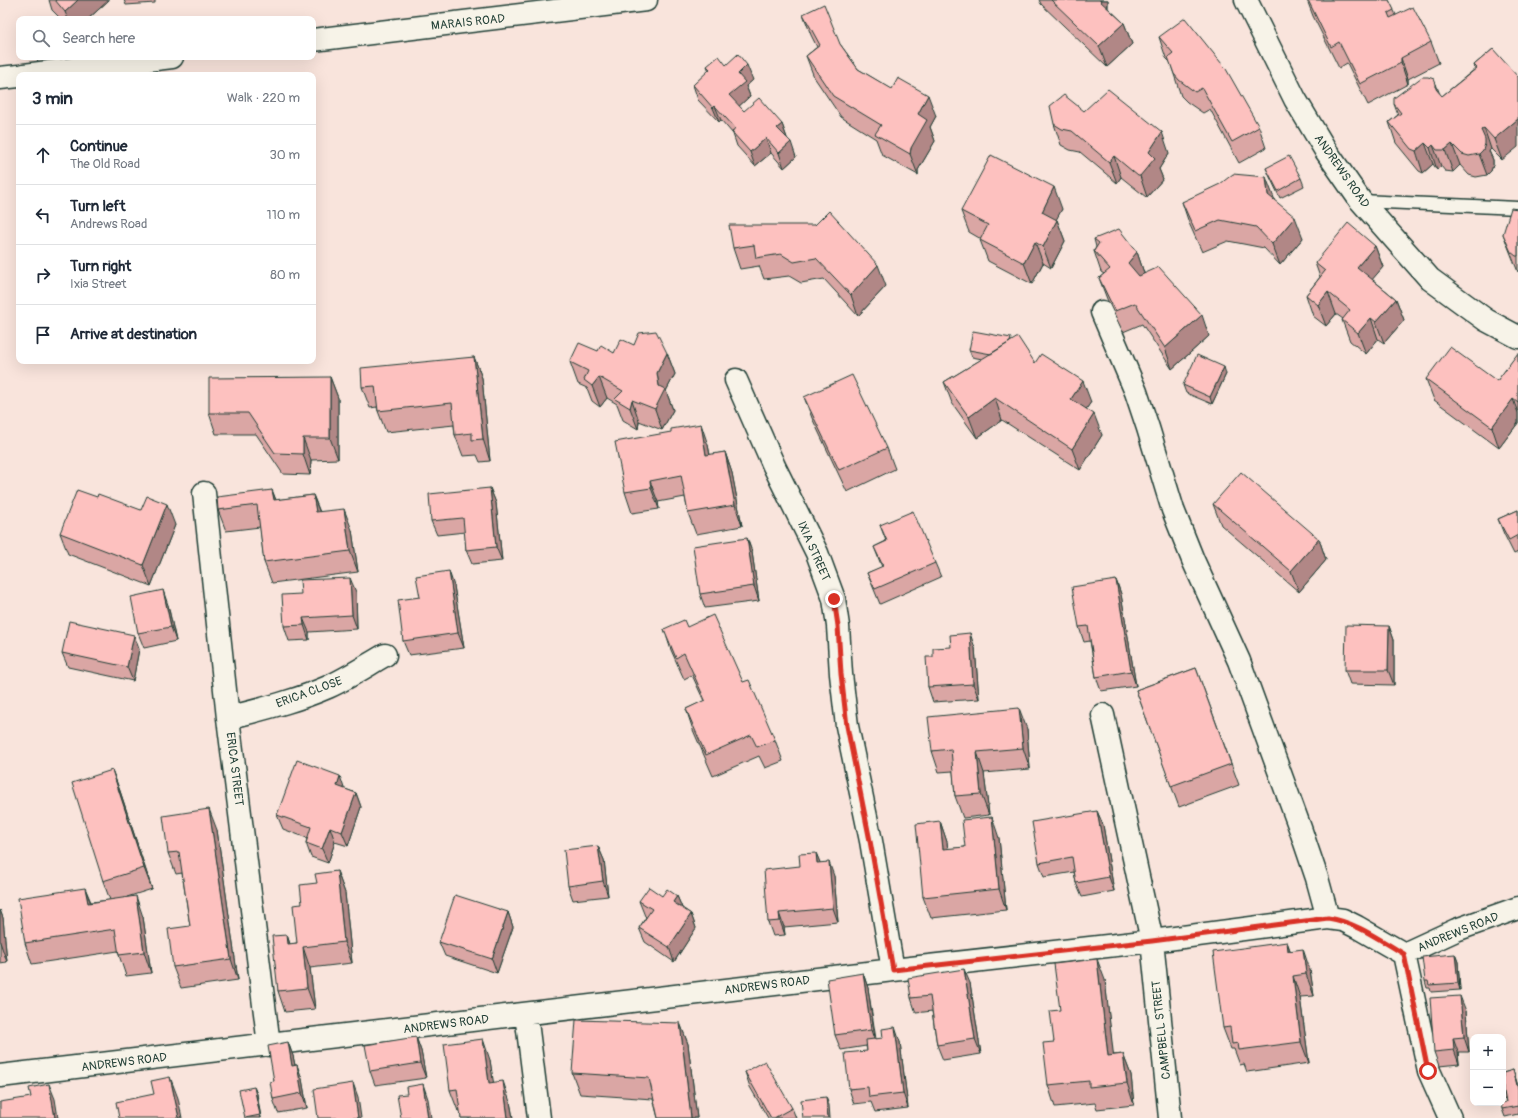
<!DOCTYPE html>
<html lang="en">
<head>
<meta charset="utf-8">
<style>
  :root { --surface:#fff; --page:#f2f2f3; --text:#1f2937; --muted:#747a83; --line:#e0e1e3 }
  body { margin:0; font-family:Pangolin,sans-serif; background:var(--page); color:var(--text) }
  .controls { position:absolute; right:12px; bottom:12px; display:grid; overflow:hidden; border-radius:8px; box-shadow:0 4px 16px #0002 }
  .controls button { width:36px; height:36px; display:grid; place-items:center; padding:0; border:0; border-bottom:1px solid var(--line); background:var(--surface); color:var(--text); font:20px sans-serif }
  .stop { position:absolute; width:12px; height:12px; margin:-9px; border:3px solid #d93025; border-radius:50%; background:#fff }
  .stop.end { background:#d93025; border-color:#fff; box-shadow:0 1px 4px #0008 }
  .list { margin:0; padding:0; list-style:none }
  h2 { display:flex; justify-content:space-between; align-items:center; height:52px; margin:0; padding:0 16px; font-size:17px }
  h2 small { font-size:13px; font-weight:400; color:var(--muted) }
  .list li { display:grid; grid-template-columns:26px 1fr auto; gap:12px; align-items:center; box-sizing:border-box; height:60px; padding:0 16px; border-top:1px solid var(--line) }
  .list b { display:block; font-size:15px; white-space:nowrap }
  .list p { margin:0; font-size:13px; white-space:nowrap; color:var(--muted) }
  .list em { font-size:13px; font-style:normal; color:var(--muted) }
  .icon { flex:none; width:22px; height:22px; fill:none; stroke:currentColor; stroke-width:2; stroke-linecap:round; stroke-linejoin:round }
  .map { position:relative; flex:none; width:1518px; height:1118px; overflow:hidden }
  .search { position:absolute; background:var(--surface); box-shadow:0 4px 16px #0002; left:16px; top:16px; width:300px; height:44px; display:flex; align-items:center; gap:10px; box-sizing:border-box; padding:0 14px; border-radius:8px; color:var(--muted); font-size:15px }
  .panel { position:absolute; background:var(--surface); box-shadow:0 4px 16px #0002; left:16px; top:72px; width:300px; height:292px; border-radius:8px }
  .map>svg:first-child { display:block }
  .lines { fill:none; stroke-linecap:round; stroke-linejoin:round }
  .lane-casing { stroke:#1f3d34; stroke-width:15 }
  .street-casing { stroke:#1f3d34; stroke-width:25 }
  .lane { stroke:#f7f3e8; stroke-width:12 }
  .street { stroke:#f7f3e8; stroke-width:22 }
  .wall { fill:#daa6a4; stroke:#1f3d34 }
  .shaded-wall { fill:#b18786; stroke:#1f3d34 }
  .building { fill:#fdc1bf; stroke:#1f3d34 }
  .route { stroke:#d93025; stroke-width:5 }
  .labels { text-anchor:middle; stroke-width:3.5; stroke-linejoin:round; paint-order:stroke }
  .street-label { font-size:12px; fill:#1f3d34; stroke:#f7f3e8 }
</style>
</head>
<body>
<div class="map">
<svg width="1518" height="1118" viewBox="0 0 1518 1118">
  <rect width="100%" height="100%" fill="#f9e4dc"/>
  <filter id="ink" filterUnits="userSpaceOnUse"><feTurbulence type="fractalNoise" baseFrequency=".025" numOctaves="2"/><feDisplacementMap in="SourceGraphic" scale="8" xChannelSelector="R" yChannelSelector="G"/><feConvolveMatrix kernelMatrix="1 2 1 2 8 2 1 2 1" color-interpolation-filters="sRGB"/></filter>
  <g filter="url(#ink)">
    <g class="lines">
      <defs>
        <path id="lane" d="M1361,201L1518,208"/>
        <path id="street" d="M1246,0L1295,99L1326,151L1360,200L1430,279L1486,320L1518,337
          M313,40L646,0
          M24,75L172,57
          M0,78L19,76
          M1102,312L1136,392L1148,428L1173,510L1193,560L1239,661L1300,828L1317,878L1328,918
          M736,380L774,466L817,553L834,599L838,626L841,674L847,726L871,841L893,970
          M204,493L228,718L269,1045
          M1103,715L1152,941L1170,1118
          M228,718C262,709 296,701 328,687C348,678 366,666 385,655
          M1404,954L1429,1071L1450,1118
          M526,1014L539,1118
          M0,1076L893,970L1152,941L1328,918L1343,920L1357,927L1404,954L1456,930L1518,908"/>
      </defs>
      <use href="#lane" class="lane-casing"/>
      <use href="#street" class="street-casing"/>
      <use href="#lane" class="lane"/>
      <use href="#street" class="street"/>
    </g>
    <path class="wall" d="M49,0H109L88,19H61L52,10Z
      M124,0H155V3L126,5Z
      M1039,0H1108V8L1124,23L1132,44L1107,67L1041,4Z
      M1307,0H1389L1396,15L1431,42L1439,63L1408,79V84L1368,105L1347,63L1339,68L1313,16Z
      M803,14L840,44L858,69L936,116L930,127L935,141L918,170V175L882,155L876,139L841,117L814,77L806,56L817,47L811,35Z
      M1159,37L1259,127L1266,148L1239,163L1210,109L1203,113L1187,102L1181,96L1170,62L1166,58Z
      M1493,49L1502,160L1491,149L1489,151L1493,160V165L1491,171L1487,175L1476,177L1469,175L1460,165L1453,172L1445,171L1441,166L1437,170L1433,164L1423,173L1419,171L1396,143L1389,122L1398,115L1394,104L1440,94L1442,96L1475,69L1474,65Z
      M726,65L753,80L746,86L750,96L739,106L744,111L782,124L787,138L796,157L784,168L771,153L755,166L737,146L733,134L721,120L719,122L698,100L693,85L709,71L707,66Z
      M1084,111L1169,153L1159,169L1163,179L1147,197H1146L1121,177L1117,183L1080,152L1070,150L1061,145L1054,124Z
      M1266,168L1301,178L1304,186L1280,198L1269,175Z
      M1274,198V200L1303,238L1280,265L1264,248L1228,241L1202,252L1189,223L1182,202Z
      M1062,209L1056,219L1057,220L1065,241L1051,268L1043,263L1032,284L988,261L980,240L981,239L969,232L961,211Z
      M1518,209V272L1503,234Z
      M815,225L886,286L858,316L824,279L801,283L789,276L764,279L759,266L740,269L733,248Z
      M1094,239L1137,252L1144,273V274L1209,336L1172,369L1142,324L1123,332L1107,299L1099,278L1104,274L1101,272L1094,251L1096,247Z
      M1375,246L1383,267L1372,279L1396,299L1404,320L1384,343L1378,339L1366,354L1350,341L1342,320L1343,319L1336,314L1326,326L1313,316L1306,295L1320,277L1315,263Z
      M1012,341L1035,363L1091,402L1086,409L1102,435L1080,470L1002,420L977,438L952,403L944,382L982,359L972,357L969,350Z
      M634,345L667,353L675,374L666,391L673,410L662,430L639,421L638,429L623,420L617,404L607,398L600,407L592,401L587,388L578,384L570,362L598,351L614,353Z
      M1518,354V423L1499,448L1434,400L1426,379L1497,381Z
      M474,357L482,378L490,461L480,462L477,455L463,456L455,435L454,425L386,432L378,411L377,407L370,408L362,387Z
      M1226,374L1212,404L1186,393L1183,385Z
      M330,377L338,398V459L311,460L310,475L283,474L256,434H216L209,413Z
      M804,397L887,448L895,469L847,492L812,418Z
      M671,432L708,445L710,455L725,452L732,473L742,526L696,534L688,513L685,497L658,502L659,509L632,513L625,492Z
      M490,488L496,503L502,561L472,564L466,550L465,532L437,535L431,521Z
      M272,490L276,500L313,495L320,512L352,530L358,572L272,583L264,562L260,527L226,531L218,510Z
      M97,497L175,525L151,586L68,554L60,533Z
      M1213,504L1319,539L1326,560L1299,592L1221,525Z
      M1518,510V552L1514,554L1504,534L1498,519Z
      M880,525L935,563L941,577L880,604L873,587L867,573L882,567L874,547L886,541Z
      M747,538L752,552L759,601L705,608L700,594Z
      M1116,580L1121,594L1136,686L1101,691L1096,677L1090,641L1084,642L1079,627Z
      M454,586L464,648L409,655L403,641L420,597Z
      M356,592L357,629L309,632V640L289,641L284,626Z
      M168,605L176,641L144,648L138,633Z
      M1389,626L1394,640V685L1350,684L1345,670Z
      M687,627L743,682L775,740L783,761L765,768L759,756L713,776L693,730L686,709L704,701L692,675L684,679L671,650L664,629Z
      M975,648L979,699L933,702L928,687L933,657Z
      M139,649L133,681L68,667L62,653Z
      M1196,668L1239,785L1179,807L1136,690Z
      M1027,729L1030,769L984,773L989,815L963,818L955,796L953,771L939,772L932,751Z
      M112,770L120,791L152,889L127,897L143,917L151,973L126,976L119,955L118,951L32,964L25,943L85,888L91,902L110,900L103,881Z
      M345,789L356,793L361,807L348,846L335,842L328,863L311,857L306,843L307,838L283,829L277,815Z
      M1097,811L1103,825L1114,891L1082,897L1076,883L1074,872L1044,877L1039,863Z
      M940,821L947,842L948,849L965,847L999,838L1006,910L931,918L923,897Z
      M217,830L238,980L181,988L173,967L190,926L182,873L176,874L168,853Z
      M598,846L604,860L608,896L573,900L568,886Z
      M816,853L820,863L834,876L838,922L784,927L785,935L773,936L768,922L800,866Z
      M337,871L345,893L352,963L310,968L315,1009L285,1012L278,991L287,935L290,944L297,943L302,904L317,883Z
      M662,896H677L682,908L691,914L696,928L674,962L645,942L639,928L646,917L645,916L639,901Z
      M0,910L3,918L7,962L0,963Z
      M508,912L513,927L497,973L445,956L439,942Z
      M1287,942L1290,950L1310,970L1314,996L1300,997L1309,1063L1247,1072L1244,1064L1240,1065L1234,1049H1231L1223,1028Z
      M1455,954L1458,962L1460,990L1431,992L1430,988H1427L1425,981Z
      M863,973L868,988L876,1039L900,1042L908,1108L875,1112L871,1102L854,1104L849,1089L867,1051L866,1046L841,1050L835,1035Z
      M1105,980L1113,1055L1123,1054L1131,1075L1134,1105L1097,1109L1095,1103L1055,1107L1048,1085L1054,1042L1060,1010Z
      M970,983L981,1054L943,1060L937,1045L932,1011L916,1013L911,998Z
      M1466,1011L1469,1052H1458L1459,1064L1439,1066L1434,1052Z
      M680,1023L688,1044L697,1118H658L653,1099L580,1094L572,1073Z
      M416,1037L421,1051L426,1078L375,1085L370,1071Z
      M288,1042L293,1056L295,1065H297L302,1079L307,1108L278,1113L273,1099L274,1081Z
      M490,1060L493,1083L510,1102L513,1118H461L460,1110L458,1111L450,1090Z
      M1513,1070L1518,1086V1114L1505,1117L1502,1109L1506,1102L1505,1099L1503,1100V1073Z
      M745,1072L792,1108L796,1118H768L750,1087Z
      M254,1087L257,1094L261,1118H245Z"/>
    <path class="shaded-wall" d="M78,0H109L88,19H68L65,12Z
      M1100,0H1108L1107,22Z
      M1124,23L1132,44L1107,67L1099,46Z
      M1401,58L1408,79V84L1401,63Z
      M747,65L753,80L746,86L750,96L735,110L729,95L738,74Z
      M1436,84L1444,105L1436,89Z
      M928,95L936,116L930,127L935,141L918,170V175L910,154L911,148L918,114Z
      M715,106L721,120L719,122L713,108Z
      M1518,119V147L1502,160L1494,139Z
      M782,124L787,138L777,128Z
      M1484,128L1491,149L1489,151L1493,160V165L1491,171L1487,175L1479,154L1481,130Z
      M1162,132L1169,153L1159,169L1163,179L1147,197L1140,176L1149,152Z
      M766,138L771,153L755,166L750,152Z
      M791,142L796,157L784,168L779,153Z
      M1425,143L1433,164L1423,173L1416,151Z
      M1452,144L1460,165L1453,172L1445,150Z
      M1433,145L1441,166L1437,170L1430,148Z
      M1114,156L1121,177L1117,183L1109,162Z
      M1266,177L1274,198L1276,216L1268,195Z
      M1054,187L1062,209L1049,233L1042,212Z
      M1295,217L1303,238L1280,265L1272,244Z
      M1057,220L1065,241L1051,268L1043,247Z
      M1035,242L1043,263L1032,284L1024,263Z
      M1375,246L1383,267L1365,288L1357,267Z
      M1137,252L1144,273L1136,284L1128,263Z
      M878,265L886,286L858,316L851,295Z
      M1328,292L1336,314L1326,326L1318,305Z
      M1396,299L1404,320L1384,343L1376,322Z
      M1202,315L1209,336L1172,369L1165,348Z
      M1371,318L1378,339L1366,354L1358,333Z
      M667,353L675,374L666,391L673,410L662,430L655,409L659,386L657,373Z
      M474,357L482,378L490,461L483,439Z
      M1224,367L1226,374L1212,404L1210,397Z
      M330,377L338,398V459L330,438Z
      M599,377L607,398L600,407L592,386Z
      M1083,381L1091,402L1079,420L1071,399Z
      M995,398L1002,420L977,438L969,417Z
      M1513,399L1518,413V423L1499,448L1492,427Z
      M632,400L639,421L638,429L630,408Z
      M1094,414L1102,435L1080,470L1072,449Z
      M701,424L708,445L714,476L706,455Z
      M303,438L311,460L310,475L303,454Z
      M725,452L732,473L742,526L735,505Z
      M650,481L658,502L659,509L651,488Z
      M490,488L496,503L502,561L496,547Z
      M272,490L280,511L274,500Z
      M313,495L321,516L316,512Z
      M167,504L175,525L151,586L143,565Z
      M344,509L352,530L358,572L350,551Z
      M747,538L752,552L759,601L754,586Z
      M1319,539L1326,560L1299,592L1291,571Z
      M449,571L454,586L464,648L458,633Z
      M350,578L356,592L357,629L352,615Z
      M1116,580L1121,594L1136,686L1131,671Z
      M163,590L168,605L176,641L171,627Z
      M303,618L309,632V640L304,625Z
      M1389,626L1394,640V685L1388,670Z
      M970,633L975,648L979,699L973,684Z
      M134,635L139,649L133,681L127,667Z
      M1019,708L1027,729L1030,769L1023,748Z
      M977,752L984,773L989,815L981,794Z
      M112,770L120,791L152,889L144,868Z
      M340,776L345,791L337,786Z
      M356,793L361,807L348,846L342,832Z
      M209,809L217,830L238,980L231,959Z
      M1097,811L1103,825L1114,891L1109,877Z
      M992,817L999,838L1006,910L999,889Z
      M940,821L947,842L950,870L943,849Z
      M330,827L335,842L328,863L322,849Z
      M598,846L604,860L608,896L603,881Z
      M816,853L822,867L817,863Z
      M829,862L834,876L838,922L833,908Z
      M337,871L345,893L352,963L344,942Z
      M85,888L93,909L88,903Z
      M136,896L143,917L151,973L144,952Z
      M677,896L683,910L673,902Z
      M0,910L3,918L7,962L0,942Z
      M508,912L513,927L497,973L492,959Z
      M779,913L784,927L785,935L780,921Z
      M691,914L696,928L674,962L669,947Z
      M287,935L294,956L288,944Z
      M1287,942L1295,964L1288,951Z
      M303,947L310,968L315,1009L307,988Z
      M1303,949L1310,970L1314,996L1306,974Z
      M1455,954L1458,962L1460,990L1458,983Z
      M1097,959L1105,980L1116,1077L1108,1056Z
      M964,969L970,983L981,1054L975,1039Z
      M863,973L868,988L876,1045L871,1030Z
      M1293,976L1300,997L1309,1063L1301,1042Z
      M1460,996L1466,1011L1469,1052L1464,1037Z
      M680,1023L688,1044L697,1118H691Z
      M895,1027L900,1042L908,1108L903,1093Z
      M416,1037L421,1051L426,1078L420,1063Z
      M1453,1038L1458,1052L1459,1064L1454,1050Z
      M483,1039L490,1060L497,1105L489,1083Z
      M288,1042L293,1056L298,1080L292,1066Z
      M1123,1054L1131,1075L1134,1105L1127,1083Z
      M297,1065L302,1079L307,1108L302,1093Z
      M1513,1070L1518,1086V1089Z
      M170,1077L178,1098L182,1118H179Z
      M503,1081L510,1102L513,1118H508Z
      M353,1083L358,1097L361,1118H358Z
      M49,1084L55,1099L58,1118H55Z
      M423,1084L428,1099L431,1118H428Z
      M254,1087L257,1094L261,1118L260,1115Z
      M826,1097L829,1105L830,1118H828Z"/>
    <path class="building" d="M55,0H78L65,12Z
      M1051,0H1100V1L1124,23L1099,46Z
      M1308,0H1389L1394,10L1388,13L1390,18L1413,7L1431,42L1401,58V63L1360,84L1339,42L1331,47Z
      M824,4L840,44L858,69L892,89L898,78L928,95L918,114L927,120L911,148L910,154L875,134L881,125L833,96L806,56L820,45L803,14Z
      M1185,18L1226,69L1259,127L1232,142L1202,88L1195,92L1179,80L1174,74L1168,57L1173,53L1159,37Z
      M1493,49L1518,77V119L1494,139L1484,128L1481,130L1485,139V144L1483,150L1479,154L1469,156L1462,154L1452,144L1445,150H1437L1433,145L1430,148L1425,143L1416,151L1411,149L1389,122L1401,113L1394,104V98L1422,77H1428L1434,79L1436,84V89L1442,96L1477,68L1474,65Z
      M738,54L747,65L738,74L745,82L729,95L744,111L759,98L782,124L777,128L791,142L779,153L766,138L750,152L732,132L735,128L715,106L713,108L693,85L710,69L707,66L719,56L726,65Z
      M1108,89L1162,132L1149,152L1155,158L1140,176H1138L1114,156L1109,162L1072,131L1062,129L1054,124L1050,106L1064,95L1084,111Z
      M991,155L1054,187L1042,212L1057,220L1043,247L1035,242L1024,263L980,240L988,225L961,211Z
      M1289,156L1301,178L1278,191L1266,168Z
      M1233,174L1266,177L1268,195L1295,217L1272,244L1256,227L1220,220L1195,231L1182,202L1220,184Z
      M1511,208L1518,209V256H1516L1511,252L1503,234Z
      M829,211L878,265L851,295L816,258L794,262L781,254L756,258L754,245L733,248L729,225H815Z
      M1348,223L1375,246L1357,267L1396,299L1376,322L1371,318L1358,333L1342,320L1350,310L1328,292L1318,305L1306,295L1325,271L1315,263Z
      M1119,229L1137,252L1128,263L1139,276L1159,267L1202,315L1165,348L1135,303L1115,311L1099,278L1110,269L1094,251L1099,243L1094,239Z
      M656,331L667,353L657,373L659,386L665,389L655,409L632,400L630,408L615,399L623,391L599,377L592,386L584,380L588,371L570,362L579,343L598,351L601,345L614,353L621,339L634,345L639,333Z
      M973,331L1011,338L1010,342L991,354L969,350Z
      M1018,337L1035,363L1041,354L1083,381L1071,399L1094,414L1072,449L995,398L969,417L944,382Z
      M1450,347L1497,381L1518,353V403L1513,399L1492,427L1426,379Z
      M1197,355L1224,367L1210,397L1183,385Z
      M474,357L483,439L472,440V433L455,435L452,403L378,411L375,386L362,387L361,368Z
      M852,375L887,448L839,470L804,397Z
      M330,377V438H303V454L275,453L248,413H209V378Z
      M701,424L706,455L725,452L735,505L688,513L681,475L650,481L651,488L625,492L615,442L671,432V429Z
      M1241,472L1319,539L1291,571L1213,504Z
      M490,488L496,547L466,550L463,518L431,521L429,494Z
      M77,490L97,497L98,494L141,510L147,496L167,504L143,565L60,533Z
      M272,490L274,500L313,495L316,512L344,509L350,551L264,562L257,505L218,510L217,497Z
      M1518,510V535L1509,540L1498,519Z
      M913,511L935,563L875,589L867,573L883,566L874,547L887,541L880,525Z
      M747,538L754,586L700,594L693,546Z
      M449,571L458,633L403,641L398,600L420,597L416,576Z
      M350,578L352,615L303,618L304,625L284,626L282,595L301,594L300,580Z
      M1116,580L1131,671L1096,677L1088,626L1079,627L1072,587Z
      M163,590L171,627L138,633L131,597Z
      M713,615L743,682L749,680L775,740L757,747L751,735L706,755L686,709L705,700L684,653L676,658L664,629L684,620L687,627Z
      M69,621L134,635L127,667L62,653Z
      M1346,625L1389,626L1388,670H1345Z
      M970,633L973,684L928,687L926,657H933V648L951,647L950,635Z
      M1196,668L1231,764L1171,786L1136,690Z
      M1019,708L1023,748L977,752L981,794L955,796L951,749L932,751L928,717Z
      M297,760L340,776L337,786L356,793L342,832L330,827L322,849L306,843L311,827L277,815Z
      M112,770L144,868L103,881L72,783Z
      M209,809L231,959L173,967L168,929L190,926L179,852L168,853L163,816Z
      M1097,811L1109,877L1076,883L1072,857L1039,863L1032,822Z
      M992,817L999,889L923,897L916,824L940,821L943,849L965,847L962,820Z
      M598,846L603,881L568,886L564,850Z
      M816,853L817,863L829,862L833,908L779,913L780,921L768,922L764,870L800,866L799,854Z
      M337,871L344,942L303,947L307,988L278,991L272,936L287,935L288,944L297,943L293,905L302,904L300,885L317,883L315,874Z
      M649,887L662,896L667,889L677,896L673,902L691,914L669,947L639,928L652,909L639,901Z
      M85,888L88,903L136,896L144,952L119,955L115,929L25,943L18,898Z
      M455,895L508,912L492,959L439,942Z
      M1287,942L1288,951L1303,949L1306,974L1293,976L1301,1042L1239,1050L1238,1043L1232,1044L1230,1027L1223,1028L1213,952Z
      M1455,954L1458,983L1429,985L1428,981H1425L1422,957Z
      M1097,959L1108,1056L1123,1054L1127,1083L1089,1087V1081L1048,1085L1043,1043L1054,1042L1050,1011L1060,1010L1054,964Z
      M964,969L975,1039L937,1045L930,996L911,998L908,978Z
      M863,973L871,1030L835,1035L827,979Z
      M1460,996L1464,1037L1453,1038L1454,1050L1434,1052L1430,998Z
      M576,1020L680,1023L691,1118H658L649,1078L572,1073Z
      M895,1027L903,1093L869,1097L868,1087L849,1089L845,1053L867,1051L866,1040L883,1038L882,1029Z
      M416,1037L420,1063L370,1071L365,1045Z
      M483,1039L489,1083L503,1081L508,1118H461L457,1089L450,1090L444,1044Z
      M288,1042L292,1066L297,1065L302,1093L273,1099L270,1082L274,1081L268,1046Z
      M765,1061L792,1108L774,1118H771L745,1072Z
      M1513,1070L1518,1089V1106L1502,1109L1501,1103L1506,1102L1504,1092H1503V1073Z
      M170,1077L179,1118H119L116,1102L154,1094L151,1081Z
      M353,1083L358,1118H318L314,1089Z
      M49,1084L55,1118H0V1102L31,1097L29,1088Z
      M423,1084L428,1118H401L397,1095L407,1094L406,1087Z
      M254,1087L260,1115L245,1118L239,1090Z
      M826,1097L828,1118H803L801,1100Z"/>
  </g>
  <g class="lines" filter="url(#ink)">
    <path class="route" d="M834,599L838,626L841,674L847,726L870,841L893,970L1152,941L1328,918C1356,922 1380,940 1404,954L1428,1071"/>
  </g>
  <g class="labels">
    <g class="street-label">
      <text transform="translate(468 22) rotate(-6)" y="4">MARAIS ROAD</text>
      <text transform="translate(1342 171) rotate(55)" y="4">ANDREWS ROAD</text>
      <text transform="translate(814 551) rotate(66)" y="4">IXIA STREET</text>
      <text transform="translate(309 692) rotate(-20)" y="4">ERICA CLOSE</text>
      <text transform="translate(235 769) rotate(83)" y="4">ERICA STREET</text>
      <text transform="translate(1458 932) rotate(-22)" y="4">ANDREWS ROAD</text>
      <text transform="translate(767 985) rotate(-7)" y="4">ANDREWS ROAD</text>
      <text transform="translate(446 1024) rotate(-7)" y="4">ANDREWS ROAD</text>
      <text transform="translate(1161 1030) rotate(-96)" y="4">CAMPBELL STREET</text>
      <text transform="translate(124 1062) rotate(-7)" y="4">ANDREWS ROAD</text>
    </g>
  </g>
</svg>
<div class="controls">
<button>+</button>
<button>−</button>
</div>
<div class="stop" style="left:1428px;top:1071px"></div>
<div class="stop end" style="left:834px;top:599px"></div>
<div class="search"><svg class="icon" aria-label="search" viewBox="0 0 24 24"><circle cx="10" cy="10" r="6"/><path d="M15 15l6 6"/></svg>Search here</div>
<section class="panel">
<h2>3 min<small>Walk · 220 m</small></h2>
<ul class="list">
<li><svg class="icon" aria-label="ahead" viewBox="0 0 24 24"><path d="M12 20V5M6 11l6-6 6 6"/></svg><div><b>Continue</b><p>The Old Road</p></div><em>30 m</em></li>
<li><svg class="icon" aria-label="left" viewBox="0 0 24 24"><path d="M17 20v-9H6M10 6l-5 5 5 5"/></svg><div><b>Turn left</b><p>Andrews Road</p></div><em>110 m</em></li>
<li><svg class="icon" aria-label="right" viewBox="0 0 24 24"><path d="M7 20v-9h11M14 6l5 5-5 5"/></svg><div><b>Turn right</b><p>Ixia Street</p></div><em>80 m</em></li>
<li><svg class="icon" aria-label="arrive" viewBox="0 0 24 24"><path d="M6 21V4h12l-3 4 3 4H6"/></svg><div><b>Arrive at destination</b></div></li>
</ul>
</section>
</div>
</body>
</html>
